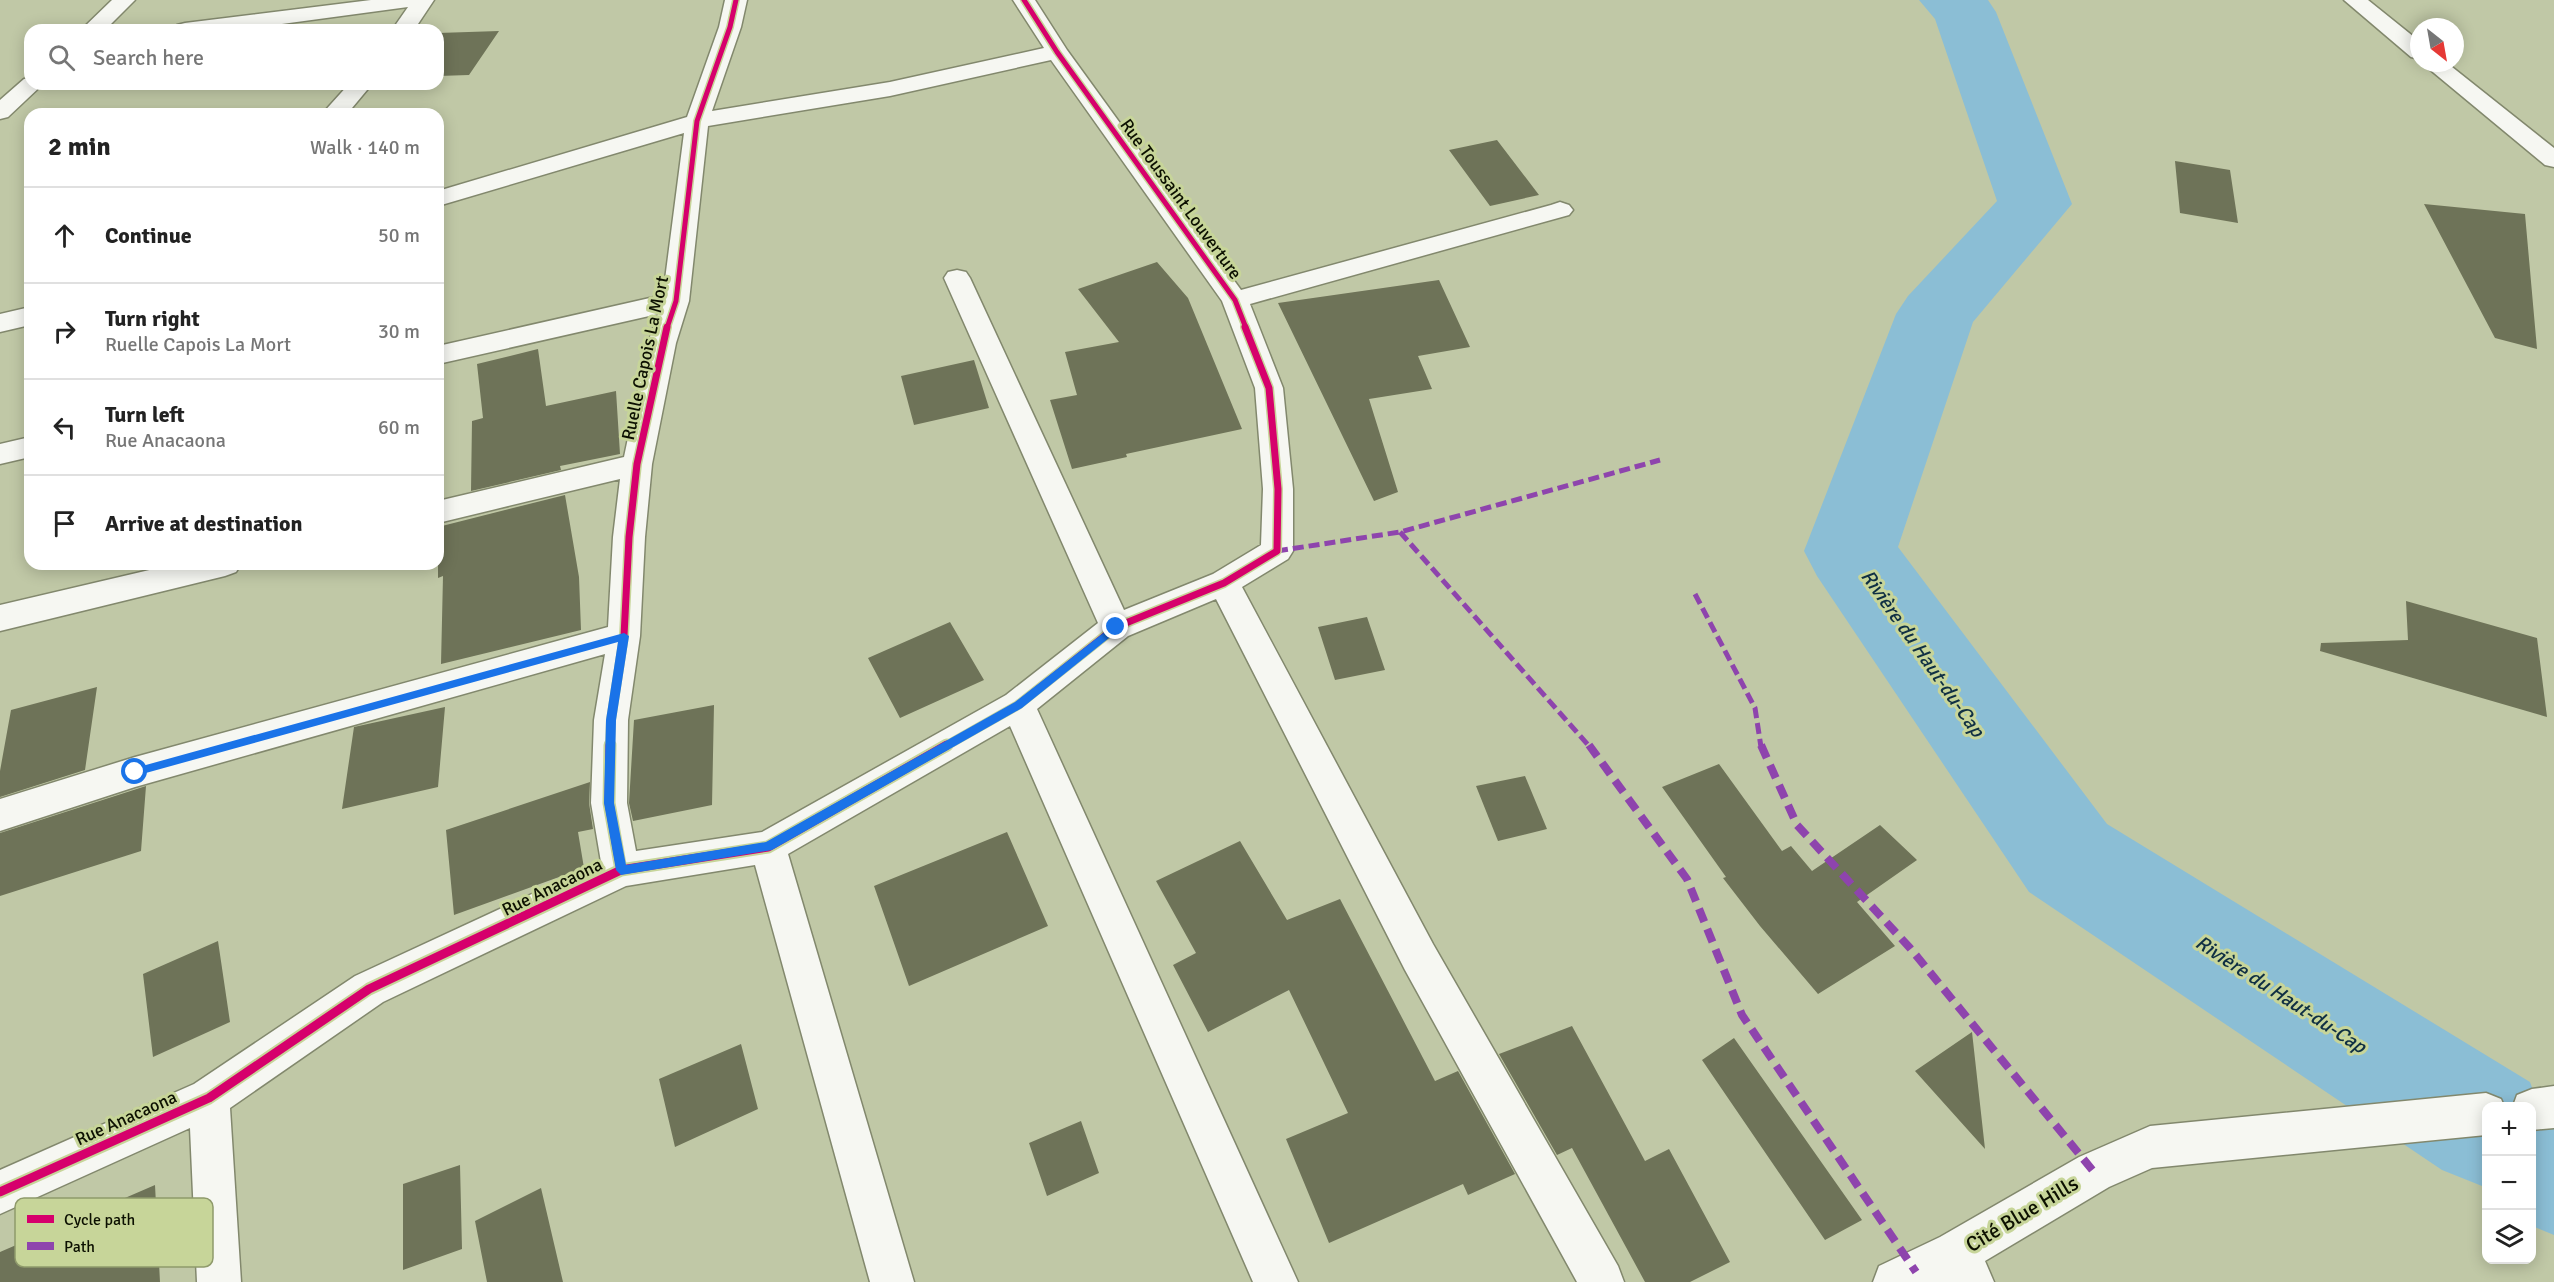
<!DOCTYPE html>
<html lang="en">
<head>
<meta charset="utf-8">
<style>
  :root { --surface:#fff; --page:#f6f6f6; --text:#222; --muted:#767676; --line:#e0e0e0 }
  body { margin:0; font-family:Signika,sans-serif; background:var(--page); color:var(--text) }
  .controls { position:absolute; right:18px; bottom:18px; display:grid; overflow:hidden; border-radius:12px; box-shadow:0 3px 15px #0003 }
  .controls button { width:54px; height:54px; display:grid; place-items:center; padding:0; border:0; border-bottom:2px solid var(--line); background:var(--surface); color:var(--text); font:30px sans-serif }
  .compass { position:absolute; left:2410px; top:18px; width:54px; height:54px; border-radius:50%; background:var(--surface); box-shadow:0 3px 15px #0003; rotate:149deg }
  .stop { position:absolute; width:18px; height:18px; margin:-14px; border:4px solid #1a73e8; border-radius:50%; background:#fff }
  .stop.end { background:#1a73e8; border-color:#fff; box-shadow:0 2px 6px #0008 }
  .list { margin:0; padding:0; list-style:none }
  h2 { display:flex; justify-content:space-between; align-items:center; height:78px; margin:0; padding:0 24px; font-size:26px }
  h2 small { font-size:20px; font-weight:400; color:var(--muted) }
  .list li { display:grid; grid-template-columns:39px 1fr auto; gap:18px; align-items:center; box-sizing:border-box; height:96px; padding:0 24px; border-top:2px solid var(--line) }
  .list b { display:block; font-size:22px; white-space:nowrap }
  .list p { margin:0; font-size:20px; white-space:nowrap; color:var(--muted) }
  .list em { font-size:20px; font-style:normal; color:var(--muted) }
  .icon { flex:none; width:33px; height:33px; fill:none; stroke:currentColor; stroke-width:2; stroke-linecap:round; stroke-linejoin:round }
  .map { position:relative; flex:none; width:2554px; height:1282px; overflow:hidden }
  .search { position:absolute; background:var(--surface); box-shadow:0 3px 15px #0003; left:24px; top:24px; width:420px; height:66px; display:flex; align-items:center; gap:15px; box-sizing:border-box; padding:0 21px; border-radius:18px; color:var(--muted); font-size:22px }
  .panel { position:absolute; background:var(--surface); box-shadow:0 3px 15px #0003; left:24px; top:108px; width:420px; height:462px; border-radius:18px }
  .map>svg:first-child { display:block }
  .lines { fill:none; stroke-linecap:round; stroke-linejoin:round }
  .river { fill:#8bbed5; fill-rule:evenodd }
  .building { fill:#6e7358 }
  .minor-casing { stroke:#82886d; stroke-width:3 }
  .minor { fill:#f6f7f2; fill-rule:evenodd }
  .quiet-far1 { stroke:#8e44ad; stroke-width:5; stroke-dasharray:11 5; stroke-linecap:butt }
  .quiet { stroke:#8e44ad; stroke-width:8; stroke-dasharray:14 8; stroke-linecap:butt }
  .cycleway-far2-casing { stroke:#c7d599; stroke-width:8 }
  .cycleway-far1-casing { stroke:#c7d599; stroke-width:10 }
  .cycleway-casing { stroke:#c7d599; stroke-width:13 }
  .cycleway-far2 { stroke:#d6006c; stroke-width:5 }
  .cycleway-far1 { stroke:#d6006c; stroke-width:7 }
  .cycleway { stroke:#d6006c; stroke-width:9 }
  .route { fill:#1a73e8 }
  .labels { text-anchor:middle; stroke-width:6; stroke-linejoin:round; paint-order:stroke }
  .street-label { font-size:18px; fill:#0c1000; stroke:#c7d599 }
  .water-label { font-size:20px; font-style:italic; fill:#0f2f43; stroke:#c7d599 }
  .near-street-label { font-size:21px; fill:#0c1000; stroke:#c7d599 }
  .key { fill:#c7d599; stroke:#8f9a6b; stroke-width:1.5 }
  .key-label { font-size:16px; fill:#0c1000 }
</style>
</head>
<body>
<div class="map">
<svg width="2554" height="1282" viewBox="0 0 2554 1282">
  <rect width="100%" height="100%" fill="#c0c8a6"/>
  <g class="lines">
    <path class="river" d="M1919,0H1988L1996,12L2072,204L1973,322L1898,547L2107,824L2530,1082L2534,1093L2554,1102V1235L2532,1226V1106H2486V1196L2482,1186L2442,1170L2029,892L1817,576L1804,551L1896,314L1908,296L1997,201L1935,19Z"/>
  </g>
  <path class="building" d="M499,31L469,75L438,76V33Z
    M1497,140L1539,195L1490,206L1449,150Z
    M2175,161L2230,170L2238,223L2180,213Z
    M2424,204L2525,214L2537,349L2495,338Z
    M1157,262L1188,298L1242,429L1126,454L1127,457L1072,469L1050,400L1077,395L1065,352L1119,342L1078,289Z
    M1439,280L1470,347L1418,356L1432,389L1369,399L1398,492L1374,501L1278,303Z
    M538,349L546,406L616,391L620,454L560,466L561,470L471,491L472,421L483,418L477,364Z
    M974,360L989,408L914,425L901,376Z
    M565,495L579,577L581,630L441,664L443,576L438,578V527Z
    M2406,601L2537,638L2547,717L2320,651L2321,643L2408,640Z
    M1367,617L1385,670L1335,680L1318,627Z
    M950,622L984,680L900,718L868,658Z
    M97,687L85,770L0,797V771L11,710Z
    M714,705L712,805L633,821L629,803L634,720Z
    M445,707L438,787L342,809L354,727Z
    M1719,764L1782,851L1791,846L1812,871L1880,825L1917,860L1857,902L1895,946L1818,994L1760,926L1723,878L1726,877L1662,787Z
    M1525,776L1547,829L1498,841L1476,786Z
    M590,782L589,803L593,829L578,832L584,868L454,915L446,830Z
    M146,786L141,851L0,896V833Z
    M1007,832L1048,926L909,986L874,886Z
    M1240,841L1287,920L1340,899L1435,1081L1458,1071L1515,1174L1468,1195L1463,1184L1329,1243L1286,1139L1348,1113L1289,990L1208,1032L1173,965L1196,953L1156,881Z
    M218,941L230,1022L153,1057L143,974Z
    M1572,1026L1645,1161L1669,1149L1730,1262L1690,1282H1645L1572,1148L1557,1155L1499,1054Z
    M1972,1032L1985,1149L1915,1071Z
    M1734,1038L1862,1220L1825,1240L1702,1060Z
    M741,1044L758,1109L675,1147L659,1079Z
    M1081,1121L1099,1173L1047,1196L1029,1143Z
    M460,1165L462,1249L403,1270V1184Z
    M155,1185L160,1282H0V1252Z
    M541,1188L563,1282H487L475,1221Z"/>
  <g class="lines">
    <defs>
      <path id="minor" d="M112,0H135L105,30H81Z
        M371,0H434L414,30H392L408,7L238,30H174L177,25L185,23Z
        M725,0H747L741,27L712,111L890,82L1044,48L1013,0H1035L1067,50L1241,290L1551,205L1560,202L1569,205L1573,210L1569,215L1250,304L1283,388L1293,489V551L1288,559L1242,587L1433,944L1618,1266L1624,1282H1577L1405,970L1216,599L1128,636L1037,709L1298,1282H1253L1010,726L788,854L914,1282H870L755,865L626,886L383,1002L230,1108L241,1282H197L190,1128L0,1214V1170L194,1084L355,976L601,862L591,803L594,720L605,654L135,787L0,831V799L135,757L608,627L613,537L620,479L438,523V501L624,457L648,343L658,314L438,364V346L663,295L684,133L438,206V191L687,117L719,27ZM1051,60L1222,301L1255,388L1263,489L1261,545L1213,574L1124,610L970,278L966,272L957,270L948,272L944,278L1098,623L1006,695L762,832L636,851L627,803L628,720L640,636L645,537L652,464L676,343L689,301L708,126L890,96Z
        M2344,0H2368L2419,41V59L2411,57Z
        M2422,63H2447L2554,148V167L2545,165Z
        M30,78V84H43L8,117L0,119V100L24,79Z
        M349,84H372L347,114H322Z
        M30,307V325L0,332V314Z
        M30,437V457L0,464V444Z
        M175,564H241L236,572L225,576L0,631V605Z
        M2554,1086V1128L2532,1130V1106H2513L2517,1095L2532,1089Z
        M2486,1093L2501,1099L2504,1106H2486V1135L2152,1168L2109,1187L1985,1261L1994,1282H1873L1879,1266L1940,1237L2079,1157L2150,1126Z"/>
    </defs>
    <use href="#minor" class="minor-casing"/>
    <use href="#minor" class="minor"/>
    <path class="quiet-far1" d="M1400,532L1590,747
      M1277,551L1400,532L1660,460
      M1695,594L1755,708L1761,747"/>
    <path class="quiet" d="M1589,745L1687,879L1742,1015L1916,1272
      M1761,745L1797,825L1910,948L2094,1172"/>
    <defs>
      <path id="cycleway-far2" d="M1024,0L1057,52L1235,300L1246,328
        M667,328L676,301L697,121L730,27L736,0"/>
      <path id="cycleway-far1" d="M610,747L611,720L624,636L629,537L637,464L667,327
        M944,747L1018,705L1116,627L1224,583L1277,551L1278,489L1269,388L1245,327"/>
      <path id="cycleway" d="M610,745L609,803L621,870
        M0,1192L209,1098L369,989L621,870L768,847L947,745"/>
    </defs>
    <use href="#cycleway-far2" class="cycleway-far2-casing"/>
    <use href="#cycleway-far1" class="cycleway-far1-casing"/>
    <use href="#cycleway" class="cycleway-casing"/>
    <use href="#cycleway-far2" class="cycleway-far2"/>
    <use href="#cycleway-far1" class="cycleway-far1"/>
    <use href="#cycleway" class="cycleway"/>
  </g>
  <path class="route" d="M1116,623L1121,627L1119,630L1022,708L772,850L621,875L616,870L604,803L606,720L618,642L135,776L130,772L135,768L624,633L629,636L616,720L614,803L626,865L766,842L1015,702Z"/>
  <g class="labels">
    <g class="street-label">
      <text transform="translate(1181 199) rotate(54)" y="6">Rue Toussaint Louverture</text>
      <text transform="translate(645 358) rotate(-78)" y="6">Ruelle Capois La Mort</text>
      <text transform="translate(552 887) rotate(-26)" y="6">Rue Anacaona</text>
      <text transform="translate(126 1118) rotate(-24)" y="6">Rue Anacaona</text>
    </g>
    <g class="water-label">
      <text transform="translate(1923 653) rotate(55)" y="7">Rivière du Haut-du-Cap</text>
      <text transform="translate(2281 994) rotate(33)" y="7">Rivière du Haut-du-Cap</text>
    </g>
    <g class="near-street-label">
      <text transform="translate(2022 1214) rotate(-31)" y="7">Cité Blue Hills</text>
    </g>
  </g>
  <rect x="15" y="1198" width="198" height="69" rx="9" class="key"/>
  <rect x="27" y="1215" width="27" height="8" fill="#d6006c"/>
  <rect x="27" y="1242" width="27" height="8" fill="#8e44ad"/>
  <g class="key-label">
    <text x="64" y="1225">Cycle path</text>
    <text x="64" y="1252">Path</text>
  </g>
</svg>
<div class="controls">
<button>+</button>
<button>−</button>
<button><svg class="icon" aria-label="layers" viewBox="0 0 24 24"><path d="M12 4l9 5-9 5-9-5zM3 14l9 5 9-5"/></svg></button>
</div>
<svg class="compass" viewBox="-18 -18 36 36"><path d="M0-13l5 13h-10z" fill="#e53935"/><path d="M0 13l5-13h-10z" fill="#767676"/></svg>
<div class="stop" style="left:135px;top:772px"></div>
<div class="stop end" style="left:1116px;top:627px"></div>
<div class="search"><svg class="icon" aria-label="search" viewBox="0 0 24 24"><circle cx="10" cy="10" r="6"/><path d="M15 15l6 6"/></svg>Search here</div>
<section class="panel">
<h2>2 min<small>Walk · 140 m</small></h2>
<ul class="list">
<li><svg class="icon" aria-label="ahead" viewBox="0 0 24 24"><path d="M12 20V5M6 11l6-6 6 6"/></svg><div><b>Continue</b></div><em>50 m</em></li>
<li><svg class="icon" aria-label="right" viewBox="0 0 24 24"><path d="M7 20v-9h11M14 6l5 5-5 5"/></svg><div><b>Turn right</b><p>Ruelle Capois La Mort</p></div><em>30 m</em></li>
<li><svg class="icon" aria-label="left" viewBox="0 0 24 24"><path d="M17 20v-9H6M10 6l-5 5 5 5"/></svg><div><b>Turn left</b><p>Rue Anacaona</p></div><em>60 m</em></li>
<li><svg class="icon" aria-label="arrive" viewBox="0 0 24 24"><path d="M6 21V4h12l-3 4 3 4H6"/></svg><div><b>Arrive at destination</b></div></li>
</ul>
</section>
</div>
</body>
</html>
